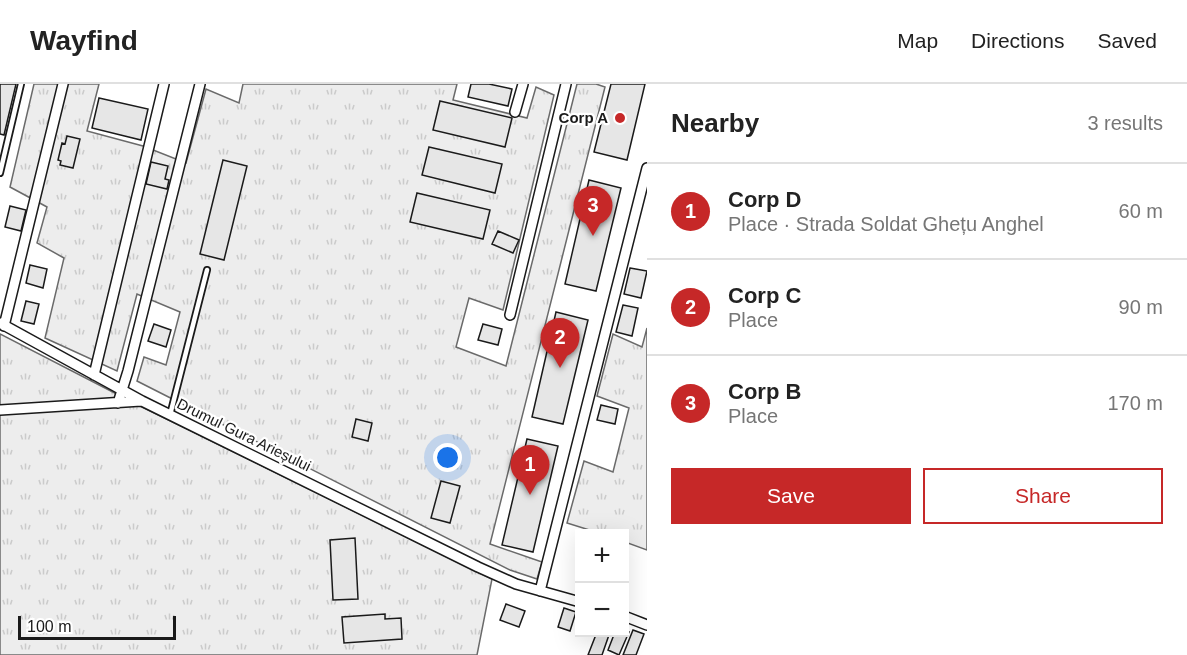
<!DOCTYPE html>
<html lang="en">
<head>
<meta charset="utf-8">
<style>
  :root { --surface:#fff; --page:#f6f6f6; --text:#222; --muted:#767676; --line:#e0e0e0; --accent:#c62828 }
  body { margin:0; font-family:Helvetica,sans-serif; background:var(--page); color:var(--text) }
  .controls { position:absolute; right:18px; bottom:18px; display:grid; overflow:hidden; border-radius:0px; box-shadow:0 6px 24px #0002 }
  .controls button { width:54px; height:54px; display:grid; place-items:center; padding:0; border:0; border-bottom:2px solid var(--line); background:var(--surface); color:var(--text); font:30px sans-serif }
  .scale { position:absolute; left:18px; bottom:15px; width:158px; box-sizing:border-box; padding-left:6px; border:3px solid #1a1a1a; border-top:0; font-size:16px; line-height:21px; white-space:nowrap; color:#1a1a1a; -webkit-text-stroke:4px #fff; paint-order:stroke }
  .you { position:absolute; left:448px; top:374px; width:21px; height:21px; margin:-15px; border:4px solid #fff; border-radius:50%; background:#1a73e8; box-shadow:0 0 0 9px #1a73e833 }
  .badge { display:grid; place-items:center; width:39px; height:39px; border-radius:50%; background:var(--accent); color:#fff; font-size:20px; font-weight:700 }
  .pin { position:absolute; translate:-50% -50px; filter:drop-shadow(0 2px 3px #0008) }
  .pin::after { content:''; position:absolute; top:32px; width:21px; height:18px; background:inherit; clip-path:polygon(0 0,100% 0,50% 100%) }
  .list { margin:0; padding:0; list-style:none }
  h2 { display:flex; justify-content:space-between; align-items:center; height:78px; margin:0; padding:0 24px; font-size:26px }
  h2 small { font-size:20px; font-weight:400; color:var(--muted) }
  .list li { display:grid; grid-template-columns:39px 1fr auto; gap:18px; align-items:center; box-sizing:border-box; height:96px; padding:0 24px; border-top:2px solid var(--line) }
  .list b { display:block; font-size:22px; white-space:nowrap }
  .list p { margin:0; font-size:20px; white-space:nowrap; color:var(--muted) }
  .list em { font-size:20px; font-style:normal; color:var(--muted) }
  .actions { display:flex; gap:12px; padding:18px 24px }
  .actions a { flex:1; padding:14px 0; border:2px solid var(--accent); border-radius:0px; text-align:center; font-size:21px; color:var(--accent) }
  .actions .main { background:var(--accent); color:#fff }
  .map { position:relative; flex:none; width:647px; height:571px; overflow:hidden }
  header { display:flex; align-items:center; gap:36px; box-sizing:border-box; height:84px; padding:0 30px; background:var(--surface); border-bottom:2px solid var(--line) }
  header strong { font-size:28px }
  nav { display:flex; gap:33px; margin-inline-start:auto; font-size:21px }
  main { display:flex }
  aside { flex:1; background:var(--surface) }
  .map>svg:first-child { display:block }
  .grass { fill:url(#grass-tufts); stroke:#6a6a6a; stroke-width:1.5 }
  .building { fill:#e6e6e6; stroke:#1a1a1a; stroke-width:1.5 }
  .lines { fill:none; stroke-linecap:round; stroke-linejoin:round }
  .service-casing { stroke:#1a1a1a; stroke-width:8 }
  .minor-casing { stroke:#1a1a1a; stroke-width:12 }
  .service { stroke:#fff; stroke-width:4.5 }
  .minor { stroke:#fff; stroke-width:9 }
  .poi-dot { fill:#c62828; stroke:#fff; stroke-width:2 }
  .labels { text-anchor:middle; stroke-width:4.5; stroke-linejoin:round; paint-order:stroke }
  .poi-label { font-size:15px; font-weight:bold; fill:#1a1a1a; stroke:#fff; text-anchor:end }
  .street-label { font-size:15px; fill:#1a1a1a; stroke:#fff }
</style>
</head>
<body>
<header>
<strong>Wayfind</strong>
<nav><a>Map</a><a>Directions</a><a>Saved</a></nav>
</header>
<main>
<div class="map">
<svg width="647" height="571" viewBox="0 0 647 571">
  <defs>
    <pattern id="grass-tufts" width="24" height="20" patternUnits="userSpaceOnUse" patternTransform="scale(1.5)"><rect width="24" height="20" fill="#ededed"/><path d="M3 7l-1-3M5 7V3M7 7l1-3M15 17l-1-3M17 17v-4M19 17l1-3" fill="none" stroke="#cbcbcb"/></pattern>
  </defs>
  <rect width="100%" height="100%" fill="#fff"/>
  <path class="grass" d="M34,0H99L87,47L143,62L186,79L206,5L239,19L243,0H457L453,16L527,34L536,3L554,11L503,226L469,214L456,263L506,282L577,0H596L605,3L490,460L542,478L537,495L510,486L137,297L144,273L166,281L180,228L137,210L117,287L45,254L64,174L37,159L47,123L10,103Z
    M647,244V466L625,458L624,450L599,449L567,439L584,377L613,388L629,324L597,312L613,250L642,263Z
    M0,250L138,321L492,495L477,571H0Z"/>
  <path class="building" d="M0,0H16L4,51L0,50Z
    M471,0H489L512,5L508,22L468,13Z
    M611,0H645L627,76L594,68Z
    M99,14L148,25L141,56L92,44Z
    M440,17L512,34L505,63L433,46Z
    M67,52L80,55L73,84L60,81L61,77L58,76L62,59L65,60Z
    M429,63L502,80L495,109L422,91Z
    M223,76L247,82L224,176L200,170Z
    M151,78L168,82L165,95L169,96L167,105L146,100Z
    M589,96L621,104L596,207L565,200Z
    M417,109L490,126L483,155L410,138Z
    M10,122L26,126L21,147L5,143Z
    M498,147L519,156L513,169L492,160Z
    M30,181L47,185L43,204L26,199Z
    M630,184L647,187L641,214L624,210Z
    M26,217L39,220L34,240L21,237Z
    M623,221L638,224L632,252L616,248Z
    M556,228L588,236L563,340L532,333Z
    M154,240L171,246L166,263L148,257Z
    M483,240L502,245L498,261L478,256Z
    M601,321L618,325L615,340L597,336Z
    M356,335L372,339L368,357L352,353Z
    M527,355L558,362L533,468L502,461Z
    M441,397L460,402L450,439L431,434Z
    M355,454L358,515L333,516L330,456Z
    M506,520L525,527L519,543L500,536Z
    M564,524L576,528L570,547L558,543Z
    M385,530V535L401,534L402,555L344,559L342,533Z
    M624,546L629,548L619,571L608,566L615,548H624Z
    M633,546L644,550L636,571H623Z
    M597,548H610L602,571H588Z"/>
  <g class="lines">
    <defs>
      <path id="service" d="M0,89L21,0
        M170,331L207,186"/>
      <path id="minor" d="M515,28L523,0
        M510,231L566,0
        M0,239L142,317L478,483L516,500L580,518
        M4,242L63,0
        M94,291L164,0
        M118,319L128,287L200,0
        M0,326L141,317
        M540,507L647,84
        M624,532L647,541"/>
    </defs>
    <use href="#service" class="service-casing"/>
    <use href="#minor" class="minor-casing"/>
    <use href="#service" class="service"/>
    <use href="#minor" class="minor"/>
  </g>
  <circle class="poi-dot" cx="620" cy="34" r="6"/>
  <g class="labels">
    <g class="poi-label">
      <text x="608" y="39">Corp A</text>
    </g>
    <g class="street-label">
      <text transform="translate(244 351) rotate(26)" y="5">Drumul Gura Arieșului</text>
    </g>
  </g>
</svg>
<div class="controls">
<button>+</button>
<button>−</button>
</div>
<div class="scale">100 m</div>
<div class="you"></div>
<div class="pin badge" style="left:530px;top:411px">1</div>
<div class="pin badge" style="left:560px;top:284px">2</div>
<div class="pin badge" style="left:593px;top:152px">3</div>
</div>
<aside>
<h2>Nearby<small>3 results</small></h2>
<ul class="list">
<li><span class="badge">1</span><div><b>Corp D</b><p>Place · Strada Soldat Ghețu Anghel</p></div><em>60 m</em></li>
<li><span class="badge">2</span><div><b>Corp C</b><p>Place</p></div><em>90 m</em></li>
<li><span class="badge">3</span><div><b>Corp B</b><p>Place</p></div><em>170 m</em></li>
</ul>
<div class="actions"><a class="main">Save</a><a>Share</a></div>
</aside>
</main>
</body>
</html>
